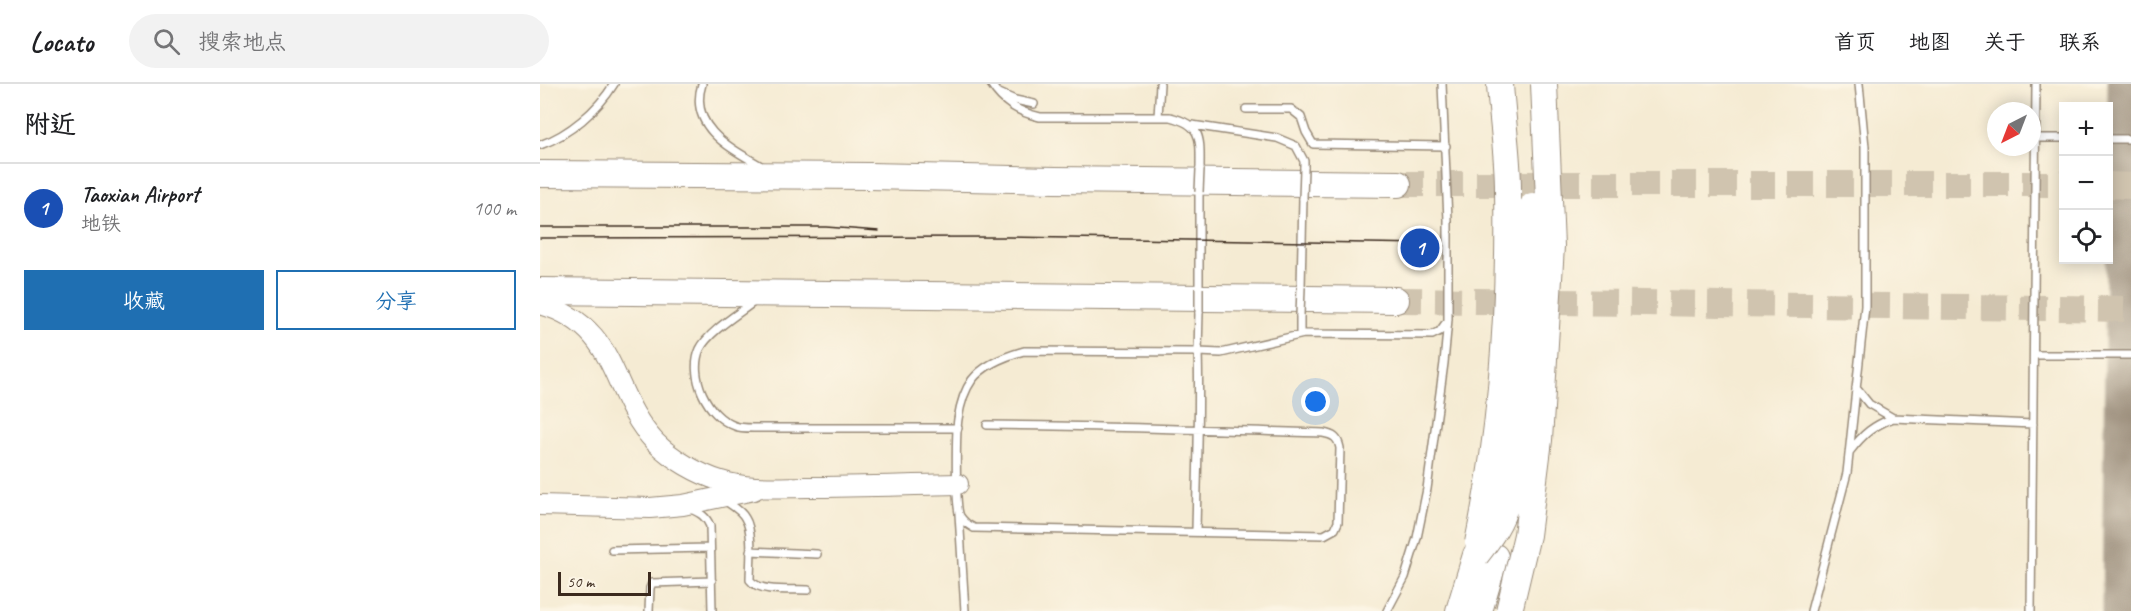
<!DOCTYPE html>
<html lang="zh">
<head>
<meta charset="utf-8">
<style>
  :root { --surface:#fff; --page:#f2f2f2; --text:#202124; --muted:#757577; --line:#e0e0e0; --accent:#1f6fb2 }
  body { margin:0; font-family:Caveat,"LXGW WenKai TC",sans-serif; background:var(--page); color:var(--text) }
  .controls { position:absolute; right:18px; top:18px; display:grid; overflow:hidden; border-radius:0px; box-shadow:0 3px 15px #0003 }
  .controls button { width:54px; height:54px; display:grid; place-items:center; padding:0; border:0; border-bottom:2px solid var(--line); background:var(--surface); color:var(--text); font:30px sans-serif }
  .compass { position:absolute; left:1447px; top:18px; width:54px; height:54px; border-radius:50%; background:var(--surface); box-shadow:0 3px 15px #0003; rotate:222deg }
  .scale { position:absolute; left:18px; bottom:15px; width:93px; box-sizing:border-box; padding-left:6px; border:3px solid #3b2a1e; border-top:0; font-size:16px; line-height:21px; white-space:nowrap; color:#3b2a1e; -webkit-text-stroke:4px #fcf5e5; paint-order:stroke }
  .you { position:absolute; left:776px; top:318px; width:21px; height:21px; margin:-15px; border:4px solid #fff; border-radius:50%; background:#1a73e8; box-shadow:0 0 0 9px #1a73e833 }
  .badge { display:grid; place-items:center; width:39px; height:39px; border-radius:50%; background:var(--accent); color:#fff; font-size:20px; font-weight:700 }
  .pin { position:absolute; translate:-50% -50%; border:3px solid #fff; box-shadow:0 2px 6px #0006 }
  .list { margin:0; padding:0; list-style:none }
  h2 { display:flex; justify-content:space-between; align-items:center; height:78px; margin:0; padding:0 24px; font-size:26px }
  h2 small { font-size:20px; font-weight:400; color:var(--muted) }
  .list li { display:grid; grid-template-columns:39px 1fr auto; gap:18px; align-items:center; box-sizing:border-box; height:90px; padding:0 24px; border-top:2px solid var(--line) }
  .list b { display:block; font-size:22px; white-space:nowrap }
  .list p { margin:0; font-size:20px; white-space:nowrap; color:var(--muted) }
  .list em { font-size:20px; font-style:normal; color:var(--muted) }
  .actions { display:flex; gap:12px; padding:18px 24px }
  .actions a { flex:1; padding:14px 0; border:2px solid var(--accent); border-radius:0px; text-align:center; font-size:21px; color:var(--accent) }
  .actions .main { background:var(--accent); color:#fff }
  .icon { flex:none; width:33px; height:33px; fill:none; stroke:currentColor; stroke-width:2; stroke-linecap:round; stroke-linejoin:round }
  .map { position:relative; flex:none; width:1591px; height:527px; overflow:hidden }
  header { display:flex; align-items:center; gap:36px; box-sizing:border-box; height:84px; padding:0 30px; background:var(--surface); border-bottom:2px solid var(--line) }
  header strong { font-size:28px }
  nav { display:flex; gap:33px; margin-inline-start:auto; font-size:21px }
  .search { width:420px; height:54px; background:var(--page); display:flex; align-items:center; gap:15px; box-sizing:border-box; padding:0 21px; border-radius:33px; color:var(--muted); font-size:22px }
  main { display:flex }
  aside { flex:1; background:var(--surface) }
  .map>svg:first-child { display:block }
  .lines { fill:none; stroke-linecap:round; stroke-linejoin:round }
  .taxiway { stroke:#988a78; stroke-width:33 }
  .highway-tunnel { stroke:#d0c4af; stroke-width:26; stroke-dasharray:26 13; stroke-linecap:butt }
  .lane-casing { stroke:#988a78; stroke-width:10 }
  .secondary-casing { stroke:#988a78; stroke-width:22 }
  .highway-casing { stroke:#988a78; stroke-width:28 }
  .lane { stroke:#fff; stroke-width:7 }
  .secondary { stroke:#fff; stroke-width:20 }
  .highway { stroke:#fff; stroke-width:26 }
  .tram { stroke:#3b2a1e; stroke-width:1.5 }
  .lane-bridge-casing { stroke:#988a78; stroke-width:10; stroke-linecap:butt }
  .highway-bridge-casing { stroke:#988a78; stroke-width:28; stroke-linecap:butt }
  .lane-bridge { stroke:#fff; stroke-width:7 }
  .highway-bridge { stroke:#fff; stroke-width:26 }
</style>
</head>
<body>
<header>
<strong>Locato</strong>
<div class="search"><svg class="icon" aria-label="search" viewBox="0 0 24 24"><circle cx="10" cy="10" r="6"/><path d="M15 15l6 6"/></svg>搜索地点</div>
<nav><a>首页</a><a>地图</a><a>关于</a><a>联系</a></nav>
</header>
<main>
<aside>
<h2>附近<small></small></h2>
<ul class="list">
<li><span class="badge" style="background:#1a4fb4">1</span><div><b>Taoxian Airport</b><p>地铁</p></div><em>100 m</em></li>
</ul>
<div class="actions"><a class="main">收藏</a><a>分享</a></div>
</aside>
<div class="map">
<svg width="1591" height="527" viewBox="0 0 1591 527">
  <rect width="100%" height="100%" fill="#fcf5e5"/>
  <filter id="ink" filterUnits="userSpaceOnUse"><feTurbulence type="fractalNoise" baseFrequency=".0167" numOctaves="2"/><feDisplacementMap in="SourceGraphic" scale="12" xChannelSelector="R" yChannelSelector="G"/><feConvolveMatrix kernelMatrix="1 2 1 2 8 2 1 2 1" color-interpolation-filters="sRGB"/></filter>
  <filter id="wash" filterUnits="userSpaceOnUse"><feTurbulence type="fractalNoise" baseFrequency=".008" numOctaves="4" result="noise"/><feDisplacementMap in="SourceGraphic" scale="24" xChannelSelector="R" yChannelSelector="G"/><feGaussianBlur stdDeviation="1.35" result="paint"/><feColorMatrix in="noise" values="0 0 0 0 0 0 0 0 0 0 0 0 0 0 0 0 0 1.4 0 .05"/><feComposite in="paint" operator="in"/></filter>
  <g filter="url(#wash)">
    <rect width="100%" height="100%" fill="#f5ebd3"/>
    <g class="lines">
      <path class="taxiway" d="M1578,527L1584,0"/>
    </g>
  </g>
  <g filter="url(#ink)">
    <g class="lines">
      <path class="highway-tunnel" d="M858,100H1524
        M1568,101L1591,102
        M856,216L1591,225"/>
      <defs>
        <path id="lane" d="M162,0C148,44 192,65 223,83
          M451,0C463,19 478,28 500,33H630C663,41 660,55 660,85
          M459,9L475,16L494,20
          M706,25H751L761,33L766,48L773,60L906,62
          M618,33L620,0
          M652,41L737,54L756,62L764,77V84
          M1496,54H1524
          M1568,55H1591
          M0,61C29,51 58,26 74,0
          M761,203L763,114
          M659,204V108
          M216,216C200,229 169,247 160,265C148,291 167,333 195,342C200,344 207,344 213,344H418
          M659,228L658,268L681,269L764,250L892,251L900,247L905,240
          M760,251V231
          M1494,271H1591
          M1316,304L1329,320L1353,334
          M447,341C559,342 671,346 783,349C794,351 798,354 800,364L798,438L795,445L784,451L434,444C428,441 423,437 420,432C415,423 416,348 418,335C420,322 424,307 432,296C444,280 466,272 484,267L658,268C660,328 657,388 656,448
          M1310,367C1324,349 1333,342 1353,334L1493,340
          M184,416C191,421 201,426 205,434C214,448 210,480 210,496C219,509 253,505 268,506
          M151,425C160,429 166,432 170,442L172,527
          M419,430L425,527
          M72,466L170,464
          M210,467L277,470
          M109,527L110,504L112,499L172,497
          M847,527L865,493L877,454L887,405L904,279L908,235V136L902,0
          M1271,527L1307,389L1325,222V63L1319,0
          M1491,527L1496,0"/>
        <path id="secondary" d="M0,220C81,243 68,308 115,358C132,375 158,390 181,397C208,406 240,403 267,403C317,403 367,401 418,400
          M0,421L110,424L143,421L214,406"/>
        <path id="highway" d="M0,90L329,92L515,96L858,100
          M0,207L856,216
          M919,527L936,471
          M939,527L955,473"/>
      </defs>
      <use href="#lane" class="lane-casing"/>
      <use href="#secondary" class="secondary-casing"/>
      <use href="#highway" class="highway-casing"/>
      <use href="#lane" class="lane"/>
      <use href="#secondary" class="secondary"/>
      <use href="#highway" class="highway"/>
      <path class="tram" d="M0,143H286L339,147
        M0,154L469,153L887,160"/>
      <defs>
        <path id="lane-bridge" d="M659,108L660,85
          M763,114L764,84
          M659,228V204
          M760,231L761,203"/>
        <path id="highway-bridge" d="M938,459C962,344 970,222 968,105C968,70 962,35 960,0
          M936,471C950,453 961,438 967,416C981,319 996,220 993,122
          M969,527L987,451L999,356L1011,162L1004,0"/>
      </defs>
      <use href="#lane-bridge" class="lane-bridge-casing"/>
      <use href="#highway-bridge" class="highway-bridge-casing"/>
      <use href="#lane-bridge" class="lane-bridge"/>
      <use href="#highway-bridge" class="highway-bridge"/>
    </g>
  </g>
</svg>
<div class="controls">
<button>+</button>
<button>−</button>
<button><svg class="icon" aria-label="locate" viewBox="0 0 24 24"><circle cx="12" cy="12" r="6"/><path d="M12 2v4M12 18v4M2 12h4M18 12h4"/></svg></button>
</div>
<svg class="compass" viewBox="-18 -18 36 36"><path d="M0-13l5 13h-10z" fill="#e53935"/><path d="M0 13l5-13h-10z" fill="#757577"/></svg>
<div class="scale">50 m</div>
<div class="you"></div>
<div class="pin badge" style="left:880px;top:164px;background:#1a4fb4">1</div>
</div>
</main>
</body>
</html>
